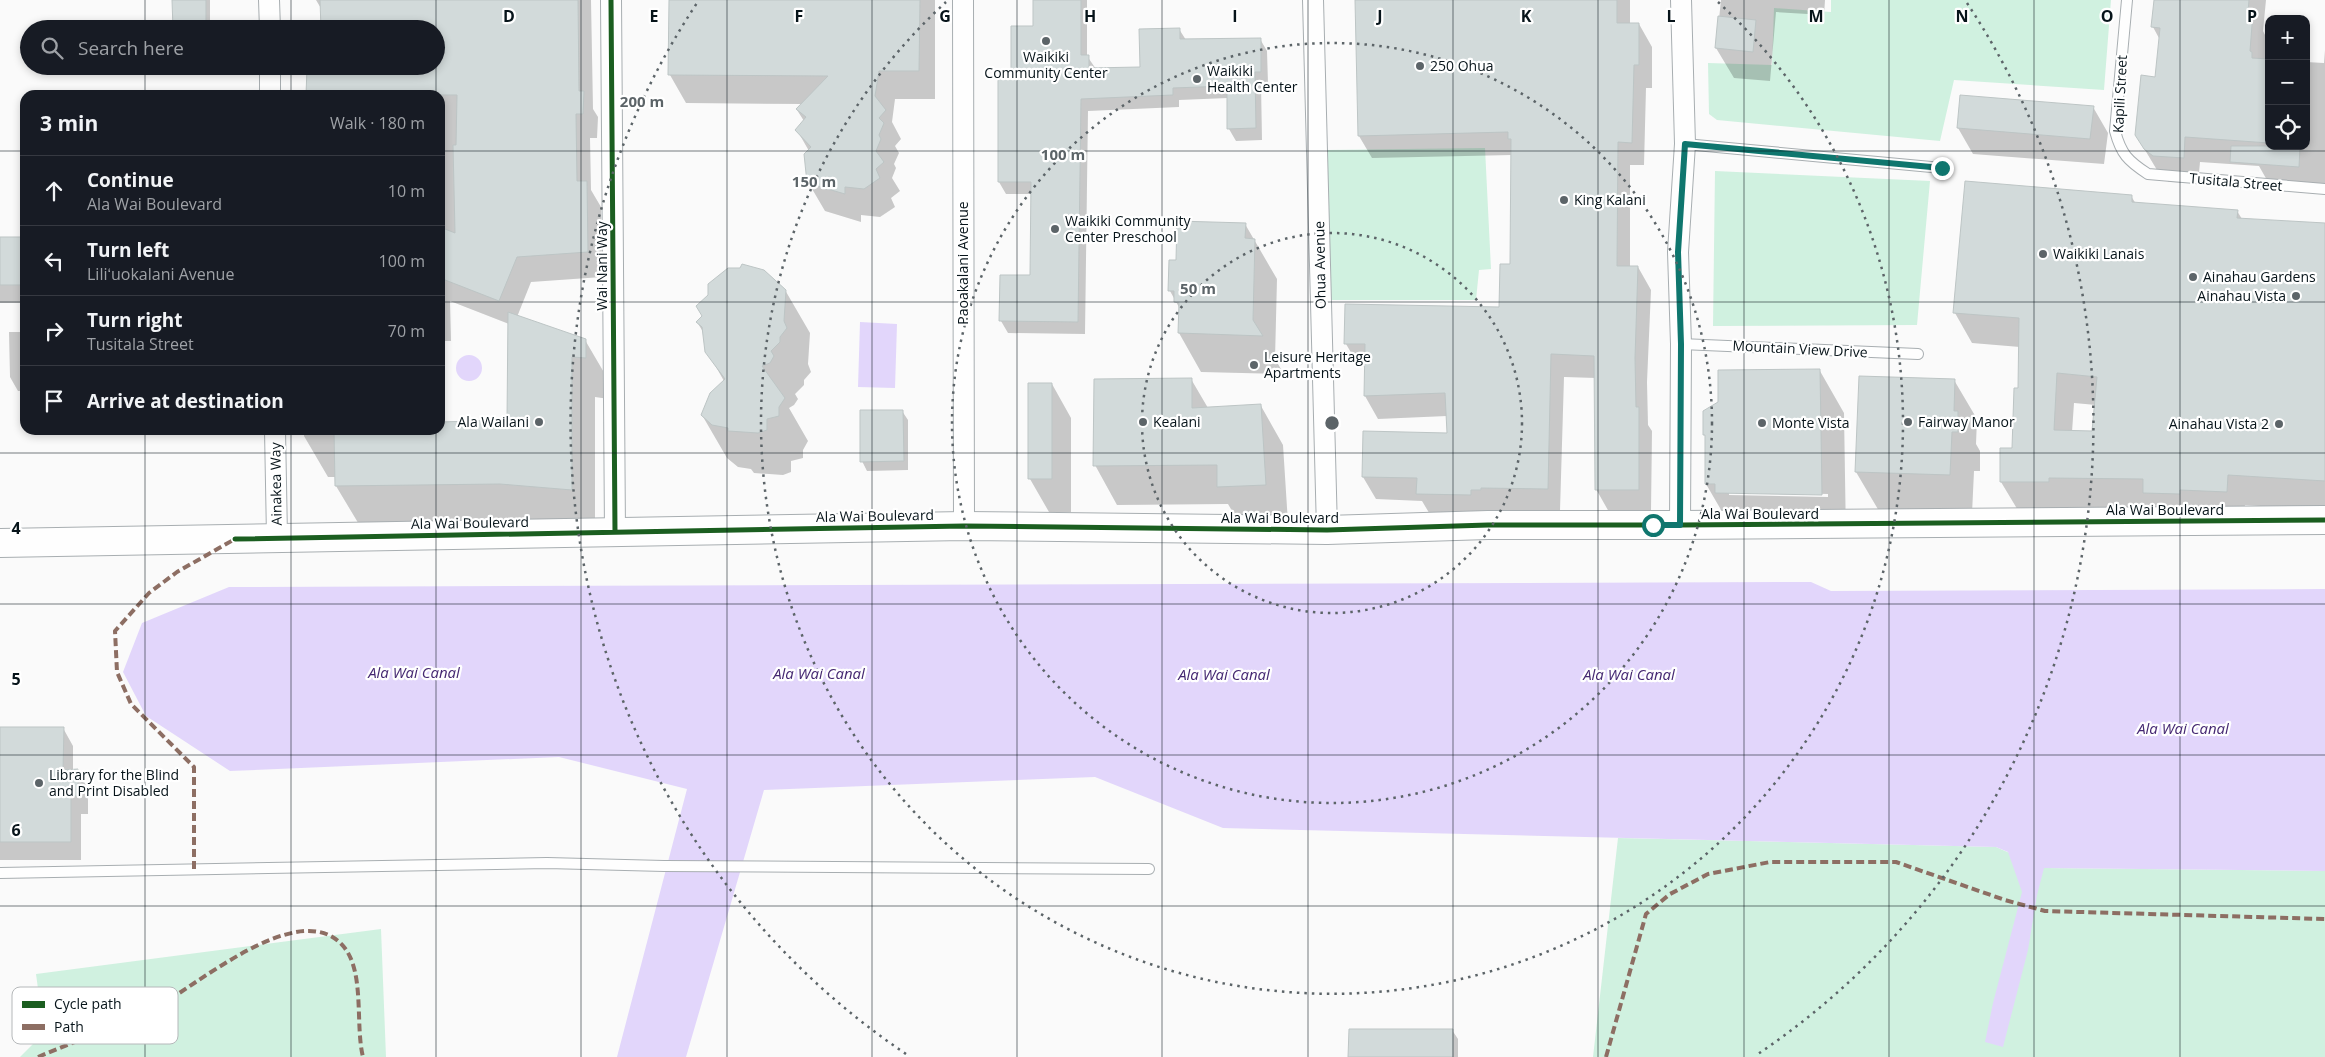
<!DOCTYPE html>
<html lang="en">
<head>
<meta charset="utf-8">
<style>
  :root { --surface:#171b24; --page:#20242c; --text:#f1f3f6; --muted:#9ea1a6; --line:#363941 }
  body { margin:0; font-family:"Open Sans",sans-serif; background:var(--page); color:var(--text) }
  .controls { position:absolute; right:15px; top:15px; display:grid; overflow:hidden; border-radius:10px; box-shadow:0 2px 8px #0003 }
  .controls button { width:45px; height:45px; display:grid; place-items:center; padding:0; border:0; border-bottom:1px solid var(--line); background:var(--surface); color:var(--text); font:25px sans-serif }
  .stop { position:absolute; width:15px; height:15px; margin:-11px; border:4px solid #0f766e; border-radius:50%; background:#fff }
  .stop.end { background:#0f766e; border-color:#fff; box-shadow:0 1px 5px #0008 }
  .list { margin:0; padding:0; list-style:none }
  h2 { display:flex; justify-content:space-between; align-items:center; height:65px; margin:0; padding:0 20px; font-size:21px }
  h2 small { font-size:16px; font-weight:400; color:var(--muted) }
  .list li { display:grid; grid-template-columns:32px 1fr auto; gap:15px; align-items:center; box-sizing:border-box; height:70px; padding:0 20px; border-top:1px solid var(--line) }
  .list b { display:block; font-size:19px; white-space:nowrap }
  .list p { margin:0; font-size:16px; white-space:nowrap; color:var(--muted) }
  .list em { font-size:16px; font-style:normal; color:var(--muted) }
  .icon { flex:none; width:28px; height:28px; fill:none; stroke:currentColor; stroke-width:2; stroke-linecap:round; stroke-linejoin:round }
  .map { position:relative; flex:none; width:2325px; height:1057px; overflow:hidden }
  .search { position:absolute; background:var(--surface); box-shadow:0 2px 8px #0003; left:20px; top:20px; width:425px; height:55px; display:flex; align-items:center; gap:12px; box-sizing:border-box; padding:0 18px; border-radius:28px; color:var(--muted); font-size:19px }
  .panel { position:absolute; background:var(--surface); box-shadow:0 2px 8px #0003; left:20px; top:90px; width:425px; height:345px; border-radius:15px }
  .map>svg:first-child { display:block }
  .green { fill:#d0f1e0 }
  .water { fill:#e2d6fb }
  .shadow { fill:#0003; fill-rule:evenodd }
  .building { fill:#d2dada; stroke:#bdc5c5; fill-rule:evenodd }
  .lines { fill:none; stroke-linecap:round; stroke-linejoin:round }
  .service-casing { stroke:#a8aeb1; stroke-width:12 }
  .minor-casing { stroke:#a8aeb1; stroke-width:22 }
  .secondary-casing { stroke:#a8aeb1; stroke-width:30 }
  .service { stroke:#fefefe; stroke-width:10 }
  .minor { stroke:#fefefe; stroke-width:20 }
  .secondary { stroke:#fefefe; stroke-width:28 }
  .quiet { stroke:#8d6e63; stroke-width:4; stroke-dasharray:8 4; stroke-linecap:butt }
  .cycleway-casing { stroke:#fff; stroke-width:8 }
  .cycleway { stroke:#1b5e20; stroke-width:5 }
  .route { stroke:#0f766e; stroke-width:6 }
  .grid { fill:none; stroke:#07141a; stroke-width:1; stroke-opacity:0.55 }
  .ring { fill:none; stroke:#5c6468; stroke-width:2.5; stroke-dasharray:2.5 5 }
  .poi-dot { fill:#5c6468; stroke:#fff; stroke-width:2 }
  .labels { text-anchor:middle; stroke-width:4.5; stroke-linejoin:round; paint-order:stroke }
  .poi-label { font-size:14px; fill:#07141a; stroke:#fff; text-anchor:start }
  .street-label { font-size:14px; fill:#07141a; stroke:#fff }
  .water-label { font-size:15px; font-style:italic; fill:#442771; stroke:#fff }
  .key { fill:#fff; stroke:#b5b8ba; stroke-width:1 }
  .key-label { font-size:14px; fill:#07141a }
  .grid-label { font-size:16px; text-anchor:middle; font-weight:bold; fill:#07141a; stroke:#fff; stroke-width:4.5; stroke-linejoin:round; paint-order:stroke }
  .centre { fill:#5c6468; stroke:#fff; stroke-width:2.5 }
  .ring-label { font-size:15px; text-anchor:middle; font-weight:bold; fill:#5c6468; stroke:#fff; stroke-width:4.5; stroke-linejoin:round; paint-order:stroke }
</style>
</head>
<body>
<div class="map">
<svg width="2325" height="1057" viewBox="0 0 2325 1057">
  <rect width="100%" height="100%" fill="#fafafa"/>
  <path class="green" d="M1831,0H2111L2104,90L1954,80L1940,141L1717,120L1709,114L1708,63L1772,65L1774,8L1831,12Z
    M1485,148L1491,269L1479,270L1476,300H1327L1326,150Z
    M1715,171L1930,181L1917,325L1713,326Z
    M1618,838L1996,847L2044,868L2325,871V1057H1593Z
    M381,929L386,1057H20L44,1033L36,974Z"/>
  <path class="water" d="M860,322L897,324L895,388L858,387Z
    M456 368a13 13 0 1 1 26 0a13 13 0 1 1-26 0Z
    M1811,582L1831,591L2325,589V871L2044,868L2037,895L2028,950L2003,1047L1985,1042L1993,1003L2022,892L2008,852L1996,847L1223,828L1095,777L764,790L686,1057H617L687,789L559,757L230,771L146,716L123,672L142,623L229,587Z"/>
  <path class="shadow" d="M174,0H210V29H174Z
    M316,0H591L593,109L598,117L597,138H590L591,190L601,207L602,277L531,282L517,317L585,340L609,381V399L595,397V531L360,526L336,486V477H328L304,436V430H440V423L508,421L509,324L450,301L451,341H445V397H440V95H308L324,70V66H436V29L322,10Z
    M670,0H935V99H895L892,122L901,139L895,146L899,153L894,164L896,168L892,178L900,191L891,198L895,207L880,217L861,215V222L825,211L808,182L809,151L797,130L804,121L797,110L803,104L686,103L670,75Z
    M1034,0H1087V56L1096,69L1141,68L1179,29L1186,40L1260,39L1267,51L1268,84H1261L1262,140L1236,141L1229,129L1228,98L1179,100V107L1088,111L1085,334L1008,333L1001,321V276H1031L1032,194H1006L999,182L1012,72L1034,27Z
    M1357,0H1630V24H1639L1652,47V88H1646L1644,165H1630V267H1638L1651,290L1647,382L1648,425L1652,431L1651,512H1609L1596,489V378L1564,377L1560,511L1494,510V513L1431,516L1422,501L1376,499L1363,477L1448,434L1447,416L1378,419L1365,396L1366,367L1359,366L1346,344L1501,309L1512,266V155L1372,158L1359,136Z
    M1721,0H1825L1824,15L1776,12L1770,81L1734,78L1716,48Z
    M2155,0H2266L2263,31L2267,39L2266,60H2269V146H2306V62L2324,63L2325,50V188L2272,189L2259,166L2200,162L2198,183L2169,182L2160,175L2136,135L2156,78L2160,40L2153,27Z
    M2093,107L2108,133L2104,164L1973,154L1958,128Z
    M2131,196L2136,204L2237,211L2242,219L2325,225V510L2245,505L2244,522L2153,509L2066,508V513L2019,512L2001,482L2013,450L2019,389L2020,347L1972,343L1955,313ZM2074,403L2096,405L2093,432H2072Z
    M1245,224L1277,279L1275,359L1284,374L1201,372L1179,333L1180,309L1170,291L1177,262Z
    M25,238V303H0V239Z
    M785,290L810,333L808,364L811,372L804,380V385L795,394L798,399L794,405L789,408L808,441L803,450V458L791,461V472L783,475L754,473L751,469L738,467L727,458L702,415L724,381L707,351L705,335L697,322Z
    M9,332H25V391H18L10,377Z
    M1820,371L1844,413L1846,538L1741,535L1731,527L1706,484V438L1704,434ZM1729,492L1828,494V497L1729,495Z
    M1191,379L1208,408L1261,406L1283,445L1288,523L1241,526L1228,504L1117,505L1095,465Z
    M1954,380L1977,419L1976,444L1980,451V471H1974L1972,514L1879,511L1856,472Z
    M1052,384L1071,418V512H1049L1030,479Z
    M902,411L908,420V470L867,471L862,461Z
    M0,728H63L73,746V771H78L88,789V814H81V860H0Z
    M1452,1030L1458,1039V1057H1350Z"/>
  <path class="building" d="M172,0H206V29H173Z
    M320,0H578L579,91H584L583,114H576L577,181H587L588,252L517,257L499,301L440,278V227L455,233L453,145H456L457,95H306L307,68L436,69V29H321Z
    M669,0H920L919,71H879L875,96L886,110L879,118L884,123L879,135L881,139L876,151L884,162L876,169L880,178L864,189L845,187V194L807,183L804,154L811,147L795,130L806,117L796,109L828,76L668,75Z
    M1033,0H1081V55H1089V68L1140,67L1139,29L1180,28V39L1261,38V72H1255L1256,128L1227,129V86L1173,88V95L1081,99L1078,322L999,321L1000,275H1030L1031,182H998V71H1011V26H1033Z
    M1355,0H1617V23H1639V65H1634L1632,143L1618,142L1617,266H1638L1635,358L1636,407H1639V490H1595L1594,356L1551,354L1548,489L1481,488V490H1471V495L1416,494L1417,478L1362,477L1363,431L1447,433L1445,393L1364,396L1365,344H1344L1345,304L1499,307L1500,264H1510L1511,139H1508V132L1358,136Z
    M2154,0H2249L2248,12H2253L2250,51L2252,52V58L2269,59V143L2185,137L2184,158L2153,156L2144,149L2135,135L2141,75L2155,77L2160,28L2151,27Z
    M1718,16L1756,20L1753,52L1715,48Z
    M1960,95L2094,106L2090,139L1957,128Z
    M2231,146H2300L2299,167L2230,162Z
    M1965,181L2132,195V202L2238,210L2237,218L2325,223V481L2228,475L2227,492L2180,490V494L2143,493V479L2049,478V482H2000V448H2012L2014,388H2018L2019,318L1953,313ZM2057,373L2097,377L2092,431L2054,430Z
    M1177,221L1246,223L1245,238L1255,239L1253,320L1263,336L1178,333L1179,303L1174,302V291H1168L1169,260H1176Z
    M0,237H25V285H0Z
    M742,264L764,270L786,290L784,321L787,328L780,337V342L771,351L774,356L770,363L762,366L785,398L779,407V416L767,419V430L758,433L728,431V428L712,425L701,415L710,393L725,379L705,352L702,327L696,322L702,316L696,306L708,295V284L728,268H740Z
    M508,312L586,339V358L572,357V490L500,484L335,486L334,430H440V422L507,420Z
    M1820,369L1822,495L1715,493V484H1705V435H1703V411L1718,402V370Z
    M1859,376L1955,379L1954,411H1958V432H1952L1950,475L1855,472Z
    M1192,378V408L1261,404L1266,485L1217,487V465L1093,466L1094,379Z
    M1028,383H1052V479H1028Z
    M860,410H903L904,461L860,462Z
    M0,727H64L63,770L78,769V796H71V842H0Z
    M1349,1029H1453V1057H1348Z"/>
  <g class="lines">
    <defs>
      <path id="service" d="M2127,0L2115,131C2121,154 2128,161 2148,174L2325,189
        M1685,144L1942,168
        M1681,344L1918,354
        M0,873L547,863L664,866L1149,869"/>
      <path id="minor" d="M269,0L270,29
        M611,0L615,532
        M963,0L964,526
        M1313,0L1327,530
        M270,66V95
        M275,430L277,537
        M1680,525L1681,344L1678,252L1685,144L1681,0"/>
      <path id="secondary" d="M0,543L964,526L1327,530L1488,525H1680L2325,520"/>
    </defs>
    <use href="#service" class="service-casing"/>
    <use href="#minor" class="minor-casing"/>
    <use href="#secondary" class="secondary-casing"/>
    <use href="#service" class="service"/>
    <use href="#minor" class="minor"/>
    <use href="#secondary" class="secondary"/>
    <path class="quiet" d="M194,869V767L131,704L117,672L115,631L149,593L177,572L235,539
      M38,1057C75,1041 114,1028 150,1011C191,991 300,893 344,947C365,973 355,1025 363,1057
      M1606,1057L1646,914L1670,894L1708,874L1770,862H1896L2005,900L2045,911L2325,919"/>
    <defs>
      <path id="cycleway" d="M611,0L615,532
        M235,539L964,526L1327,530L1488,525H1680L2325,520"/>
    </defs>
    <use href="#cycleway" class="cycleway-casing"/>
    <use href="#cycleway" class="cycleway"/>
  </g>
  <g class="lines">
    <path class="route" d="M1653,525H1680L1681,344L1678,252L1685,144L1942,168"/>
  </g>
  <path class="grid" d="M145,0V29M291,0V29M436,0V29M581,0V1057M727,0V1057M872,0V1057M1017,0V1057M1162,0V1057M1308,0V1057M1453,0V1057M1598,0V1057M1744,0V1057M1889,0V1057M2034,0V1057M2180,0V1057M145,66V95M291,66V95M436,66V95M0,151H25M440,151H2325M0,302H25M440,302H2325M145,430V1057M291,430V1057M436,430V1057M0,453H2325M0,604H2325M0,755H2325M0,906H2325"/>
  <g class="ring">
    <circle cx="1332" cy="423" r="190"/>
    <circle cx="1332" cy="423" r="380"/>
    <path d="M1718 2A571 571 0 1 1 946 2"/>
    <path d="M906 1054A761 761 0 0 1 697 3M1967 3A761 761 0 0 1 1758 1054"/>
  </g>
  <g class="poi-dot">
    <circle cx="1046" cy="41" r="5"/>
    <circle cx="1420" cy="66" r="5"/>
    <circle cx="1197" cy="79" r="5"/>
    <circle cx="1564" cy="200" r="5"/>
    <circle cx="1055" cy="229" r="5"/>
    <circle cx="2043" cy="254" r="5"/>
    <circle cx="2193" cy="277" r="5"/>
    <circle cx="2296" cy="296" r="5"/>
    <circle cx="1254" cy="365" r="5"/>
    <circle cx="539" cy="422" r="5"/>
    <circle cx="1143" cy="422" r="5"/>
    <circle cx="1908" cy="422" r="5"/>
    <circle cx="1762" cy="423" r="5"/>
    <circle cx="2279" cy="424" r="5"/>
    <circle cx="39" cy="783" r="5"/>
  </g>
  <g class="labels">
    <g class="poi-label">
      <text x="1046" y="62" text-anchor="middle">Waikiki<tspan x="1046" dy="16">Community Center</tspan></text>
      <text x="1430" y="71">250 Ohua</text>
      <text x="1207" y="76">Waikiki<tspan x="1207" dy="16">Health Center</tspan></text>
      <text x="1574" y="205">King Kalani</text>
      <text x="1065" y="226">Waikiki Community<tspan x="1065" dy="16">Center Preschool</tspan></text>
      <text x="2053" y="259">Waikiki Lanais</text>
      <text x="2203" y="282">Ainahau Gardens</text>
      <text x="2286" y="301" text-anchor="end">Ainahau Vista</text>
      <text x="1264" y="362">Leisure Heritage<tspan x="1264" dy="16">Apartments</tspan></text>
      <text x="529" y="427" text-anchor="end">Ala Wailani</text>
      <text x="1153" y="427">Kealani</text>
      <text x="1918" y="427">Fairway Manor</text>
      <text x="1772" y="428">Monte Vista</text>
      <text x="2269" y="429" text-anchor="end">Ainahau Vista 2</text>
      <text x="49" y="780">Library for the Blind<tspan x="49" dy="16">and Print Disabled</tspan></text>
    </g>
    <g class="street-label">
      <text transform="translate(2120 94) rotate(-87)" y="5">Kapili Street</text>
      <text transform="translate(2236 182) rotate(5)" y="5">Tusitala Street</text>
      <text transform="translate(963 263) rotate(-90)" y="5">Paoakalani Avenue</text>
      <text transform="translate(1320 265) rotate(-91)" y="5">Ohua Avenue</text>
      <text transform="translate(602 266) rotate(-90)" y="5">Wai Nani Way</text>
      <text transform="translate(1800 349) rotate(3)" y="5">Mountain View Drive</text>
      <text transform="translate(276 484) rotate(-91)" y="5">Ainakea Way</text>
      <text x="2165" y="515">Ala Wai Boulevard</text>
      <text x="1760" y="519">Ala Wai Boulevard</text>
      <text transform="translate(875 516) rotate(-1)" y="5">Ala Wai Boulevard</text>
      <text x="1280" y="523">Ala Wai Boulevard</text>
      <text transform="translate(470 523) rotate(-1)" y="5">Ala Wai Boulevard</text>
    </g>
    <g class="water-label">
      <text x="414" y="678">Ala Wai Canal</text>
      <text x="819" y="679">Ala Wai Canal</text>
      <text x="1224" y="680">Ala Wai Canal</text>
      <text x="1629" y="680">Ala Wai Canal</text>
      <text x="2183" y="734">Ala Wai Canal</text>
    </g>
  </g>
  <rect x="12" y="987" width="166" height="57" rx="8" class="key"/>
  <rect x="22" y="1001" width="23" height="7" fill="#1b5e20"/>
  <rect x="22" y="1024" width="23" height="6" fill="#8d6e63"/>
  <g class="key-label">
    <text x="54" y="1009">Cycle path</text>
    <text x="54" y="1032">Path</text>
  </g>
  <g class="grid-label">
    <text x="509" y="22">D</text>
    <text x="654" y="22">E</text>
    <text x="799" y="22">F</text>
    <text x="945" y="22">G</text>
    <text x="1090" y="22">H</text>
    <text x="1235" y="22">I</text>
    <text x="1380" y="22">J</text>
    <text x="1526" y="22">K</text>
    <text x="1671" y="22">L</text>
    <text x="1816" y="22">M</text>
    <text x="1962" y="22">N</text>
    <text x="2107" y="22">O</text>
    <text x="2252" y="22">P</text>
    <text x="16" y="534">4</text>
    <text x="16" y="685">5</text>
    <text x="16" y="836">6</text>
  </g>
  <circle cx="1332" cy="423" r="8" class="centre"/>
  <g class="ring-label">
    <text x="642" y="107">200 m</text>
    <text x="1063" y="160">100 m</text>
    <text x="814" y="187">150 m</text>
    <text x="1198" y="294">50 m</text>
  </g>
</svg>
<div class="controls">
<button>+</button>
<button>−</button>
<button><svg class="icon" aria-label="locate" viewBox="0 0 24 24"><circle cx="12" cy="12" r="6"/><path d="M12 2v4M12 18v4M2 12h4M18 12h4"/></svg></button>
</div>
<div class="stop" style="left:1653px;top:525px"></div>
<div class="stop end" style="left:1942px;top:168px"></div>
<div class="search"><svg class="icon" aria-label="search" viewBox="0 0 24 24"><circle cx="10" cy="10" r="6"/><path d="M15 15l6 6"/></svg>Search here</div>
<section class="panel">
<h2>3 min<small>Walk · 180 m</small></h2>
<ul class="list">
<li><svg class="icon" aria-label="ahead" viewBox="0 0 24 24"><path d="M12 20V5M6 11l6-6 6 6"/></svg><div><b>Continue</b><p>Ala Wai Boulevard</p></div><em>10 m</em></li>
<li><svg class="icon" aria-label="left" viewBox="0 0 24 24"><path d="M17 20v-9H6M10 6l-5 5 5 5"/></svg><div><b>Turn left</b><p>Liliʻuokalani Avenue</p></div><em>100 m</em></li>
<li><svg class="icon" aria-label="right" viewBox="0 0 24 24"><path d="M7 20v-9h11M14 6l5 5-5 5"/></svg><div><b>Turn right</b><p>Tusitala Street</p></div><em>70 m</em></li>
<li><svg class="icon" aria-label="arrive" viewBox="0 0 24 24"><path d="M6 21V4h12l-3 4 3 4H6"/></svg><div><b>Arrive at destination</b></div></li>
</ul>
</section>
</div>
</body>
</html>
